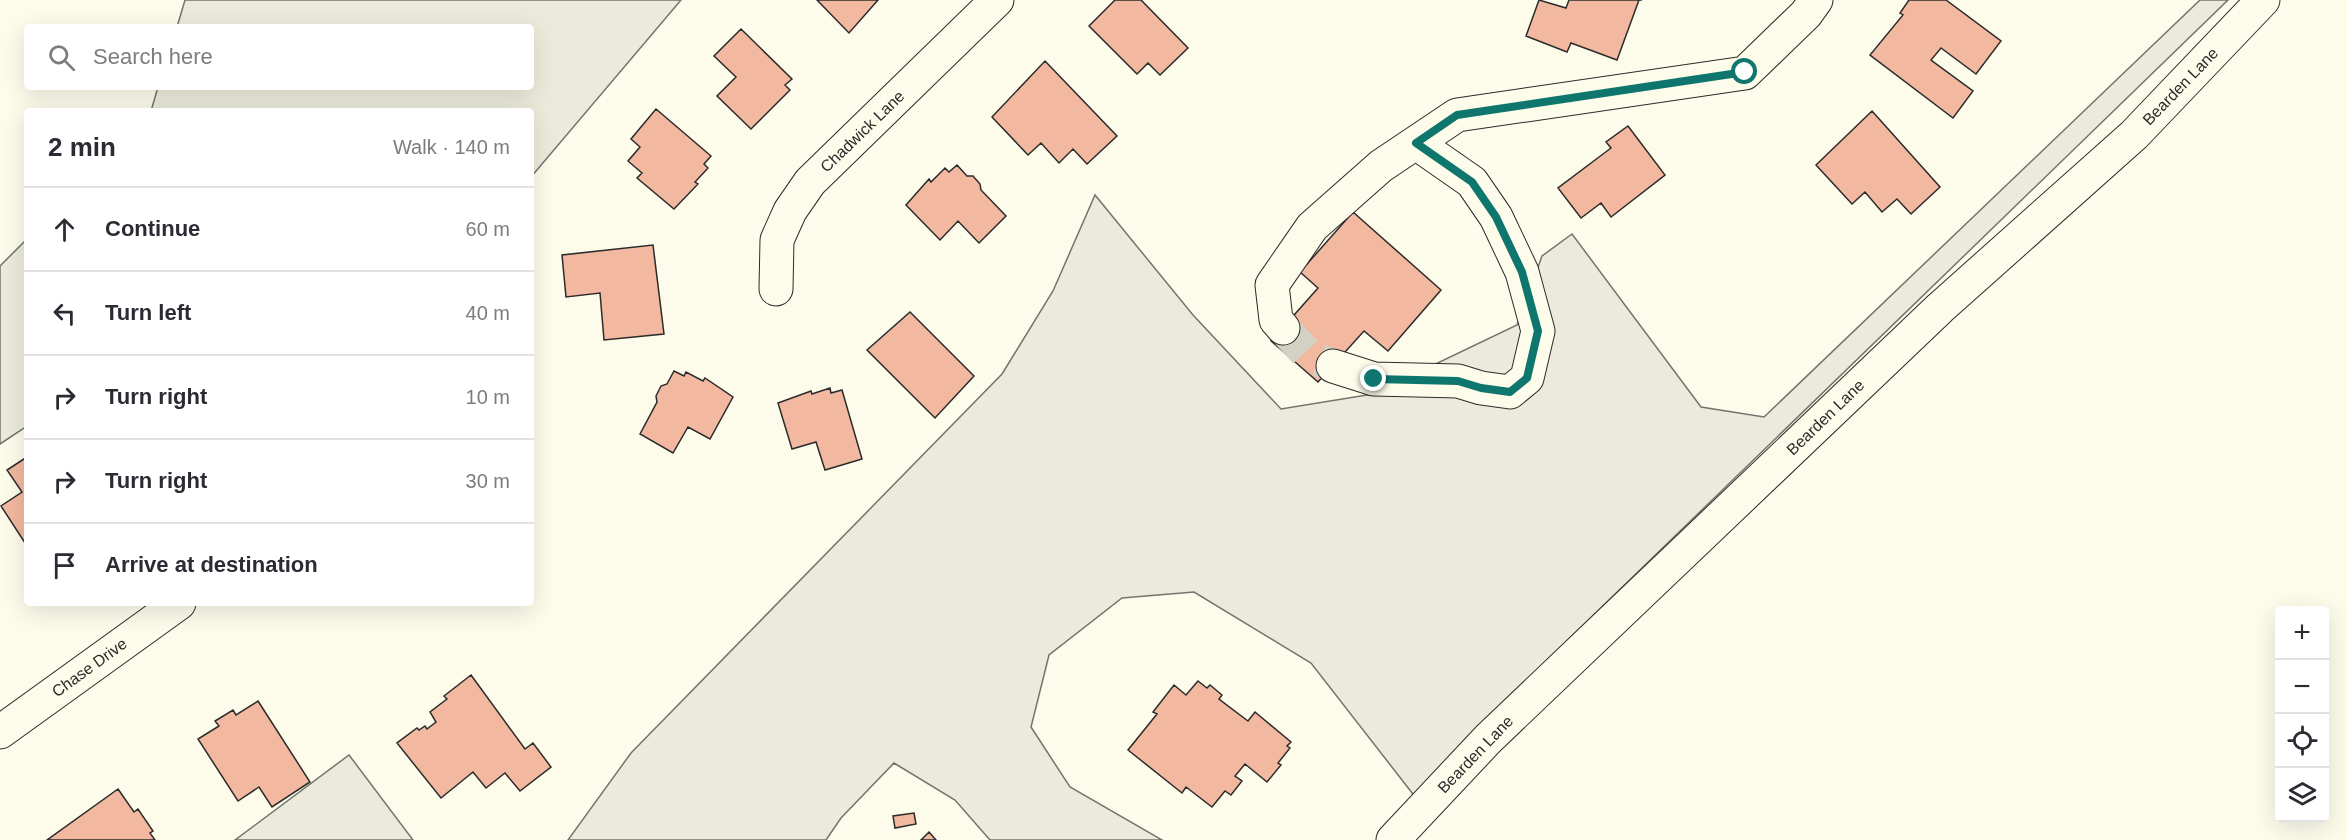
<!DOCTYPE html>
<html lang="en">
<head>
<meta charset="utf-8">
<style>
  :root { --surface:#fff; --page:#f7f7f7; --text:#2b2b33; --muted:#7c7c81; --line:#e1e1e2 }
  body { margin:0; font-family:Helvetica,sans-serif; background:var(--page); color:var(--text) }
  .controls { position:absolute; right:18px; bottom:18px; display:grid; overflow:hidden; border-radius:6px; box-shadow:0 6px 24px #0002 }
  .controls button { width:54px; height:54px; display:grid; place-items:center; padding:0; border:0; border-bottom:2px solid var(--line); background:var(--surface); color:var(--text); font:30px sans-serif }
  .stop { position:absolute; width:18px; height:18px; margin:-14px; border:4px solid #0f766e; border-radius:50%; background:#fff }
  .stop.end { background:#0f766e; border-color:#fff; box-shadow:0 2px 6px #0008 }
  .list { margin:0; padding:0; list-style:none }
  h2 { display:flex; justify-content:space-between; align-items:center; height:78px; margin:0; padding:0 24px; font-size:26px }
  h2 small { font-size:20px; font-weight:400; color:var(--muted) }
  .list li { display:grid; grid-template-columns:39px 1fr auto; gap:18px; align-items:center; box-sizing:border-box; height:84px; padding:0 24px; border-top:2px solid var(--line) }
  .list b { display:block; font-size:22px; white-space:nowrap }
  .list em { font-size:20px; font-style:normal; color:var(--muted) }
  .icon { flex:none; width:33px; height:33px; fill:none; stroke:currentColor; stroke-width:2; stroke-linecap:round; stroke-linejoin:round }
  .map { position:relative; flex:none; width:2347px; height:840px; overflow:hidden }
  .search { position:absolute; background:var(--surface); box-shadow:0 6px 24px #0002; left:24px; top:24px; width:510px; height:66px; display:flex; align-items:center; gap:15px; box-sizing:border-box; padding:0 21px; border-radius:6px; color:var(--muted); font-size:22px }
  .panel { position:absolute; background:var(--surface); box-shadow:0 6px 24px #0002; left:24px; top:108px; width:510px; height:498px; border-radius:6px }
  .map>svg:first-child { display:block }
  .green { fill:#ecebdb; stroke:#74746e; stroke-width:1.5 }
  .building { fill:#f2b8a0; stroke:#2b2b2b; stroke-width:1.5 }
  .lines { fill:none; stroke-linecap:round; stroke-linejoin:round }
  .minor-tunnel { stroke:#d3d1c4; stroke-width:33; stroke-dasharray:33 16; stroke-linecap:butt }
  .minor-casing { stroke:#2b2b2b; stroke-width:35 }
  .minor { stroke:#fdfbea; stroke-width:33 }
  .route { stroke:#0f766e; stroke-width:8 }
  .labels { text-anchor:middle; stroke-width:4.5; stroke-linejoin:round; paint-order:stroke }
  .street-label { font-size:16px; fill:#2b2b2b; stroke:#fdfbea }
</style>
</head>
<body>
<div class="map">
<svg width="2347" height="840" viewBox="0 0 2347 840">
  <rect width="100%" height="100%" fill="#fdfbea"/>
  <path class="green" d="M185,0H681L531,177V111H151L158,87H531V27H177Z
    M2200,0H2228L1545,662L1416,798L1311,663L1194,592L1122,598L1049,655L1031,727L1070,787L1162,840H990L955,800L894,763L841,818L826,840H568L631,753L1002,374L1053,291L1095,195L1193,315L1281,409L1373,394L1517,325L1542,256L1572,234L1701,407L1764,417Z
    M27,239V426L0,444V266Z
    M349,755L413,840H235Z"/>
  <path class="building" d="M817,0H878L849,33Z
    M1115,0H1141L1188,48L1160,75L1148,63L1137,74L1089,26Z
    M1539,0L1566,8L1569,0H1642H1639L1617,60L1571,43L1567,52L1526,36Z
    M1909,0H1946L2001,41L1976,74L1941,48L1931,60L1973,91L1953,118L1870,55L1903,15L1900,13Z
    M741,29L792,79L785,85L790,90L751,129L717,96L736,77L714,56Z
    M1045,61L1117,136L1087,164L1073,149L1059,163L1041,143L1028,155L992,117Z
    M656,109L711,156L704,164L708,168L695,182L698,184L674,209L637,178L642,173L628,161L640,147L631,139Z
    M1872,111L1940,187L1911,214L1897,199L1882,212L1865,192L1852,204L1816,165Z
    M1628,126L1665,175L1611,217L1601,203L1581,218L1558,188L1611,148L1606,142Z
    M957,165L967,176H973L980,184L981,190L1006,216L979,243L958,221L940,240L906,205L929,179L931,182L945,168L949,172Z
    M1353,212L1441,290L1388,351L1364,331L1318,382L1271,341L1318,288L1300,272Z
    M653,245L664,334L604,340L600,293L566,297L562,255Z
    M910,312L974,376L935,418L867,350Z
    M674,371L684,376L686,372L703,381L705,378L733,397L710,439L688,427L673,453L640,434L657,402L656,396L661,386L667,384Z
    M830,388L831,393L842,390L862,459L825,470L816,442L792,449L778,403L811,391L812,394Z
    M27,457V546L1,506L22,492L7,470Z
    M471,675L525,749L533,743L551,767L520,791L505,773L486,788L473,772L441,798L397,743L417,728L419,730L425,726L427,729L436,722L430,712L447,699L444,696Z
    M1198,681L1207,688L1210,685L1222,695L1219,699L1248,721L1255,712L1291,742L1287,746L1290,748L1278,763L1281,765L1267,782L1245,764L1235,776L1242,781L1231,795L1225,791L1212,807L1186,787L1182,793L1128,750L1157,714L1153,712L1174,685L1186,695Z
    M258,701L310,782L272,807L259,787L238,801L198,739L219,726L215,721L233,710L236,715Z
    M118,789L134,812L138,809L153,831L150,833L155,840H47Z
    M914,813L916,824L895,828L893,816Z
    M929,832L936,840H921Z"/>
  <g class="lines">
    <path class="minor-tunnel" d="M1283,328L1308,355L1333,366"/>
    <defs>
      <path id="minor" d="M776,289L777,240L790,211L810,182L997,0
        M1283,328L1276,320L1272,285L1312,227L1381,166L1457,115L1745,73L1806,14L1816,0
        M1333,366L1374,379L1458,381L1481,388L1510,392L1527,378L1538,331L1522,272L1496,217L1472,182L1416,143
        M0,732L179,603
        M1393,840L1488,739L1940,308L2134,135L2263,0"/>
    </defs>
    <use href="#minor" class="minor-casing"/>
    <use href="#minor" class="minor"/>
  </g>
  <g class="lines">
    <path class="route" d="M1374,379L1458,381L1481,388L1510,392L1527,378L1538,331L1522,272L1496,217L1472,182L1416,143L1457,115L1745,72"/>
  </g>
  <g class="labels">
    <g class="street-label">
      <text transform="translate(2180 86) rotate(-46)" y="6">Bearden Lane</text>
      <text transform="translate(862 131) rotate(-44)" y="6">Chadwick Lane</text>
      <text transform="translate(1825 417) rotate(-44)" y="6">Bearden Lane</text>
      <text transform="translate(89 667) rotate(-36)" y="6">Chase Drive</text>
      <text transform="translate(1475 754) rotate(-46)" y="6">Bearden Lane</text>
    </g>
  </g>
</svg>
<div class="controls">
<button>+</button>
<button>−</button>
<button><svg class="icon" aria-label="locate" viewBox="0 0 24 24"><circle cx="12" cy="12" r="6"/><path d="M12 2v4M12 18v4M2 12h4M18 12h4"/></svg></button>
<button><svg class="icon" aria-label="layers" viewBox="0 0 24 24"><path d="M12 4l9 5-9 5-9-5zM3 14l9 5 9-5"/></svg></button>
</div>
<div class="stop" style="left:1745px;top:72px"></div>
<div class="stop end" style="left:1374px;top:379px"></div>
<div class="search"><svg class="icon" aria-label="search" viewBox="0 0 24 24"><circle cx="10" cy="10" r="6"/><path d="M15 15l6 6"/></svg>Search here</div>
<section class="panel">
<h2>2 min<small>Walk · 140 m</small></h2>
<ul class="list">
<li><svg class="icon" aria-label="ahead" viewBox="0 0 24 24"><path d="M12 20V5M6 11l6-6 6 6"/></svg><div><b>Continue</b></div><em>60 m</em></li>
<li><svg class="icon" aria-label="left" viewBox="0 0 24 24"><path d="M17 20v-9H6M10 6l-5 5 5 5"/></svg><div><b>Turn left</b></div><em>40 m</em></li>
<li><svg class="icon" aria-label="right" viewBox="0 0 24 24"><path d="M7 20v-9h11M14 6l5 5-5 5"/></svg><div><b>Turn right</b></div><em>10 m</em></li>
<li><svg class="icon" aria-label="right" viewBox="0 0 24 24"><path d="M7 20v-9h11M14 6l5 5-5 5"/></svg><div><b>Turn right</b></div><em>30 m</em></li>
<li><svg class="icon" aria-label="arrive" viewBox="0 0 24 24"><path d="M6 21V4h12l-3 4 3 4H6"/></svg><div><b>Arrive at destination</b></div></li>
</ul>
</section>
</div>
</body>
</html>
